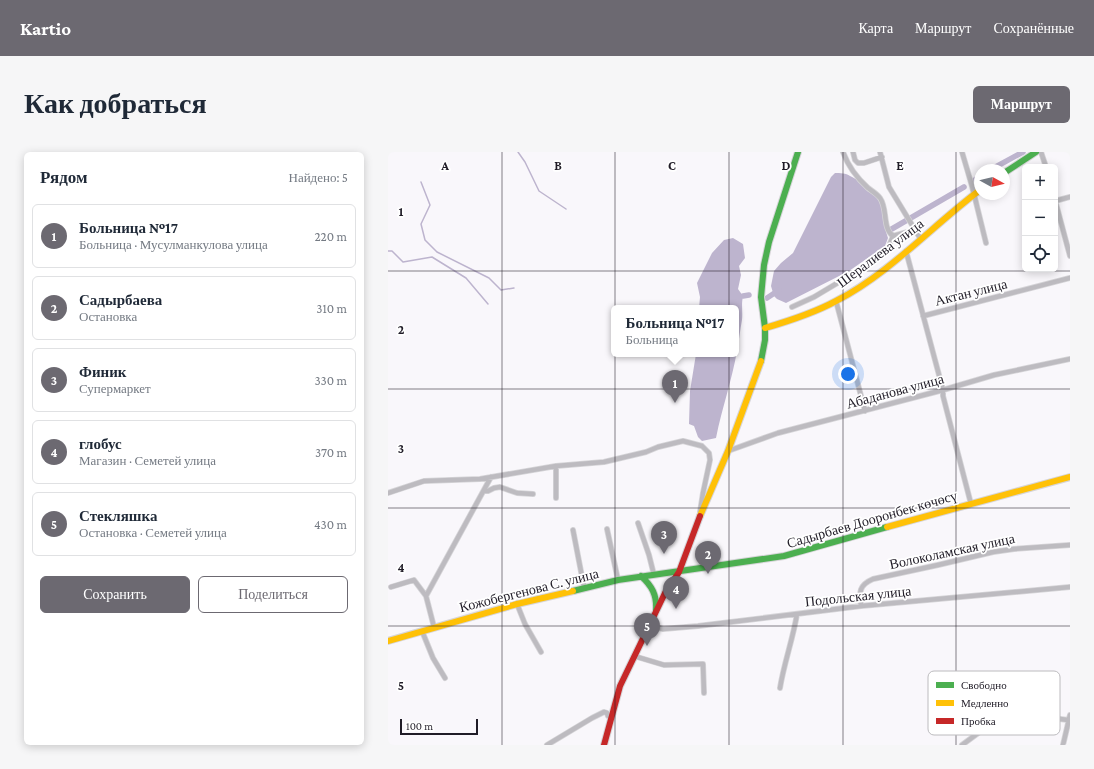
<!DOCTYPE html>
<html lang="ru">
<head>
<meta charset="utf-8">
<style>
  :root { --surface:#fff; --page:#f6f6f7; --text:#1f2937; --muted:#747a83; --line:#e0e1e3; --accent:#6c6971 }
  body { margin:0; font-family:"Crimson Pro",serif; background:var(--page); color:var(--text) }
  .controls { position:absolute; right:12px; top:12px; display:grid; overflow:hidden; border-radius:6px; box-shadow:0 2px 10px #0003 }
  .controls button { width:36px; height:36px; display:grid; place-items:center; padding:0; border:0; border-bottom:1px solid var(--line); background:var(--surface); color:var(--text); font:20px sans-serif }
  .compass { position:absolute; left:586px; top:12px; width:36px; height:36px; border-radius:50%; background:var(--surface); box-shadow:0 2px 10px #0003; rotate:98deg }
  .scale { position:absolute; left:12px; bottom:10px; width:78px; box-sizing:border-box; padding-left:4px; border:2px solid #201c27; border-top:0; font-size:11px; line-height:14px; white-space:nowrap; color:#201c27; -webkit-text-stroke:3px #fff; paint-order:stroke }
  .you { position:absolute; left:460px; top:222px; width:14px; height:14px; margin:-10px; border:3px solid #fff; border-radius:50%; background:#1a73e8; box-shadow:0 0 0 6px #1a73e833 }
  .badge { display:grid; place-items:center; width:26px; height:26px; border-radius:50%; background:var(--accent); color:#fff; font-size:13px; font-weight:700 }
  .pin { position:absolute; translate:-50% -33px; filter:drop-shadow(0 1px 2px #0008) }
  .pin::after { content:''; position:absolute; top:21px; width:14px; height:12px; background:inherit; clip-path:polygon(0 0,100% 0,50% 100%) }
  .popup { position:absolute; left:223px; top:153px; width:128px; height:52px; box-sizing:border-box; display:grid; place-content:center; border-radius:6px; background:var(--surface); filter:drop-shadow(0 1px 3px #0005); font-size:13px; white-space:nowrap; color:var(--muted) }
  .popup b { font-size:15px; color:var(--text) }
  .popup::after { content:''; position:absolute; left:50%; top:100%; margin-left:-8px; border:8px solid transparent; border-top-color:var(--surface) }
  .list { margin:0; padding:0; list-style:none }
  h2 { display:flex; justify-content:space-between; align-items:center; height:52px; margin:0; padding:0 16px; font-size:17px }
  h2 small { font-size:13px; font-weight:400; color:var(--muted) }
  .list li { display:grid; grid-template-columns:26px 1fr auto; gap:12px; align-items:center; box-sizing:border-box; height:64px; margin:0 8px 8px; padding:0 8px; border:1px solid var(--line); border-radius:6px }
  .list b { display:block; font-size:15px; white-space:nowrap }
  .list p { margin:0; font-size:13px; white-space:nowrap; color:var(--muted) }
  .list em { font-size:13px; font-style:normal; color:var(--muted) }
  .actions { display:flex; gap:8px; padding:12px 16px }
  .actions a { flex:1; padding:9px 0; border:1px solid var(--accent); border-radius:6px; text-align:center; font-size:14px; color:var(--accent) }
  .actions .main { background:var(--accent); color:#fff }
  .icon { flex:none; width:22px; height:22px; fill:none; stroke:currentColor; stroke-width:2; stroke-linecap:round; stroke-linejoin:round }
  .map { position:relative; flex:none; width:682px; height:593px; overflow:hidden; border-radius:6px }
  header { display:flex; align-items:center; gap:24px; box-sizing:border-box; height:56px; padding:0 20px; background:var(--accent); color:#fff }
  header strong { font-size:19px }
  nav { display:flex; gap:22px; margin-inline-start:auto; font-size:14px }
  .intro { display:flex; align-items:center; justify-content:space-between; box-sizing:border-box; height:96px; padding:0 24px }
  h1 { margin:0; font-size:28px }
  .button { padding:10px 18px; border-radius:6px; background:var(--accent); color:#fff; font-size:14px; font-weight:700 }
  main { display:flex; gap:24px; padding:0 24px }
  aside { flex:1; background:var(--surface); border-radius:6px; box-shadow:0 2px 10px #0003 }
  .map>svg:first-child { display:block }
  .water { fill:#bdb4ce }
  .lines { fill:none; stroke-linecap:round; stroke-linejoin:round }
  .stream { stroke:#bdb4ce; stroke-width:1.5 }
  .canal { stroke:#bdb4ce; stroke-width:5.5 }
  .street-casing { stroke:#d6d5d8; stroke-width:6 }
  .fast-casing { stroke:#d6d5d8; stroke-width:8 }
  .slow-casing { stroke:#d6d5d8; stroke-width:8 }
  .jam-casing { stroke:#d6d5d8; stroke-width:8 }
  .street { stroke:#bdbbc0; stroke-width:4.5 }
  .fast { stroke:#4caf50; stroke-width:6 }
  .slow { stroke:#ffc107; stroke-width:6 }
  .jam { stroke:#c62828; stroke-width:6 }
  .grid { fill:none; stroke:#201c27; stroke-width:1; stroke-opacity:0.55 }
  .labels { text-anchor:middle; stroke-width:3.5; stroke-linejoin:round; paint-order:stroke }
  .street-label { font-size:14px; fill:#201c27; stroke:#fff }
  .key { fill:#fff; stroke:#bcbbbe; stroke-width:1 }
  .key-label { font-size:11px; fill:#201c27 }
  .grid-label { font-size:13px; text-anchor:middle; font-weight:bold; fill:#201c27; stroke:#fff; stroke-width:3.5; stroke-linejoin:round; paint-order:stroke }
</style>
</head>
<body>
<header>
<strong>Kartio</strong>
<nav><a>Карта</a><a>Маршрут</a><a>Сохранённые</a></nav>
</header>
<div class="intro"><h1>Как добраться</h1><a class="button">Маршрут</a></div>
<main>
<aside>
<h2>Рядом<small>Найдено: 5</small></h2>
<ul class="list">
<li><span class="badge">1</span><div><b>Больница №17</b><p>Больница · Мусулманкулова улица</p></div><em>220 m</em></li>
<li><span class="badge">2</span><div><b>Садырбаева</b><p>Остановка</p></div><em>310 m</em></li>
<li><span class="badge">3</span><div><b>Финик</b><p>Супермаркет</p></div><em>330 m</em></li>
<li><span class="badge">4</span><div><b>глобус</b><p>Магазин · Семетей улица</p></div><em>370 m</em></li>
<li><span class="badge">5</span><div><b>Стекляшка</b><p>Остановка · Семетей улица</p></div><em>430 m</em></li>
</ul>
<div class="actions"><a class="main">Сохранить</a><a>Поделиться</a></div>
</aside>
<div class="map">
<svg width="682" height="593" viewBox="0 0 682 593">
  <rect width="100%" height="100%" fill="#f9f7fb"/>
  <path class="water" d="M447,21C452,21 458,21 462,24C473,29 489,42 493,53C498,63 496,76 500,86L497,94L461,119L398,151L389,147L386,144L383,134L386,119L393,111L405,101L443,25Z
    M345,86L355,92L357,106L351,114L353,123L350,137L355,144C353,154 355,159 354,168C352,178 351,189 349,199C344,228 334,256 328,286L314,289L310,285L306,274L301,272L302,239L308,202H348V156H311L312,145L309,131L324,101L336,88Z"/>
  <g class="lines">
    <path class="stream" d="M130,0L137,10L151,39L178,57
      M33,30L42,53L33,72L37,88L49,100L101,126L113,138L126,136
      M0,99H4L15,110L44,105L78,126L100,152"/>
    <path class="canal" d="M602,18L635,0
      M587,28L592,24
      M502,78L576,35
      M355,144L361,143
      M379,146L391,138"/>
    <defs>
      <path id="street" d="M455,0C460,14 469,26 480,36C484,39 489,42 492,46C500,57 494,76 505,84
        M465,0L467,8L470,11H476L494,5
        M492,0L501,35L532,86
        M574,0L584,34L598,91
        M653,0L658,15
        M667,48L682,104
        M667,49L682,45
        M518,99L555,238V244L583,352
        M448,149L477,259
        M404,155L426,145L488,108L501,94L505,84L527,78
        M535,164L682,126
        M340,299L390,281L555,238L606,223L682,207
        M168,314V346
        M96,339H100L106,336L112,335L129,341L145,342
        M0,341L36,329L92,327L168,314L216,310L258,300L270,295L295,289L314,294L321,301L322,308L315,341L312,360
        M250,371L261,403L266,423
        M219,377L230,428
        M185,378L196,435
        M3,435L26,428L38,444
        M129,452L137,472L153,500
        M473,454C471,440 471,433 485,427L550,413L605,400L626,397L682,393
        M261,473L275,477L310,474L473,454L682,435
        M46,475L38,444L103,325
        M34,479L45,506L57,526
        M246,504L276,513L315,512L316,541
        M392,536C396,511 405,487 409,462
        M159,593L204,566L216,560L219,561L220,564L222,565
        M574,593L620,559L632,555L664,566L680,568
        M675,593L682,563"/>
      <path id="fast" d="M616,21L648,0
        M373,209L377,188V176L373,145L376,113L381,90L410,0
        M253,424C264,434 269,443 268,458
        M185,439L230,428L396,404L499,375"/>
      <path id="slow" d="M377,176C401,169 426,161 448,149C502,121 544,74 592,38
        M312,364L340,299L373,209
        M499,375L682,325
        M0,489L129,452L185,439"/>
      <path id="jam" d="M216,593L232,534L277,441L291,420L312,364"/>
    </defs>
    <use href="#street" class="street-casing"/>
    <use href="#fast" class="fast-casing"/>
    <use href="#slow" class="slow-casing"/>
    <use href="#jam" class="jam-casing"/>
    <use href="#street" class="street"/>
    <use href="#fast" class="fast"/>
    <use href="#slow" class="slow"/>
    <use href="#jam" class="jam"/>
  </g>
  <path class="grid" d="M114,0V593M227,0V593M341,0V593M455,0V593M568,0V593M0,119H682M0,237H682M0,356H682M0,474H682"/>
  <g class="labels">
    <g class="street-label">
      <text transform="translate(492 101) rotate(-37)" y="5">Шералиева улица</text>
      <text transform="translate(583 140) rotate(-14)" y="5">Актан улица</text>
      <text transform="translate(507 239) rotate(-15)" y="5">Абаданова улица</text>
      <text transform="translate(484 367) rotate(-16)" y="5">Садырбаев Дооронбек көчөсү</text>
      <text transform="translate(564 399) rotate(-12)" y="5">Волоколамская улица</text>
      <text transform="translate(141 438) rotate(-14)" y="5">Кожобергенова С. улица</text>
      <text transform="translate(470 444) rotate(-6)" y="5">Подольская улица</text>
    </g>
  </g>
  <rect x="540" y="519" width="132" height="64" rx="6" class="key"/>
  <rect x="548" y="530" width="18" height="6" fill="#4caf50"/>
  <rect x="548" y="548" width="18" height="6" fill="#ffc107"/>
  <rect x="548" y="566" width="18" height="6" fill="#c62828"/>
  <g class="key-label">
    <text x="573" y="537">Свободно</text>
    <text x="573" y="555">Медленно</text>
    <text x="573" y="573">Пробка</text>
  </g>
  <g class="grid-label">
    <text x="57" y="18">A</text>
    <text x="170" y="18">B</text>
    <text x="284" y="18">C</text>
    <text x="398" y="18">D</text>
    <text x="512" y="18">E</text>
    <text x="13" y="64">1</text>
    <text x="13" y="182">2</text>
    <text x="13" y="301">3</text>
    <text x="13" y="420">4</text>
    <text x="13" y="538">5</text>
  </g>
</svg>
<div class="controls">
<button>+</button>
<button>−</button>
<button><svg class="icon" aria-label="locate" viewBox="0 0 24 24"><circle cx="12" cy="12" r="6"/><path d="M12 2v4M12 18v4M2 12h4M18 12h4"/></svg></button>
</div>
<svg class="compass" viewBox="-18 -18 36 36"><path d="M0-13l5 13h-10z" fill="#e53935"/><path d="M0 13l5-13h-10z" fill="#747a83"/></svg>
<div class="scale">100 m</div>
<div class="you"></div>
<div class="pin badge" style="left:287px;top:251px">1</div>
<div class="popup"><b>Больница №17</b>Больница</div>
<div class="pin badge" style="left:320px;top:422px">2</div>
<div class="pin badge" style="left:276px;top:402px">3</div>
<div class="pin badge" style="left:288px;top:457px">4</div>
<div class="pin badge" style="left:259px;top:494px">5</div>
</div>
</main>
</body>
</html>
